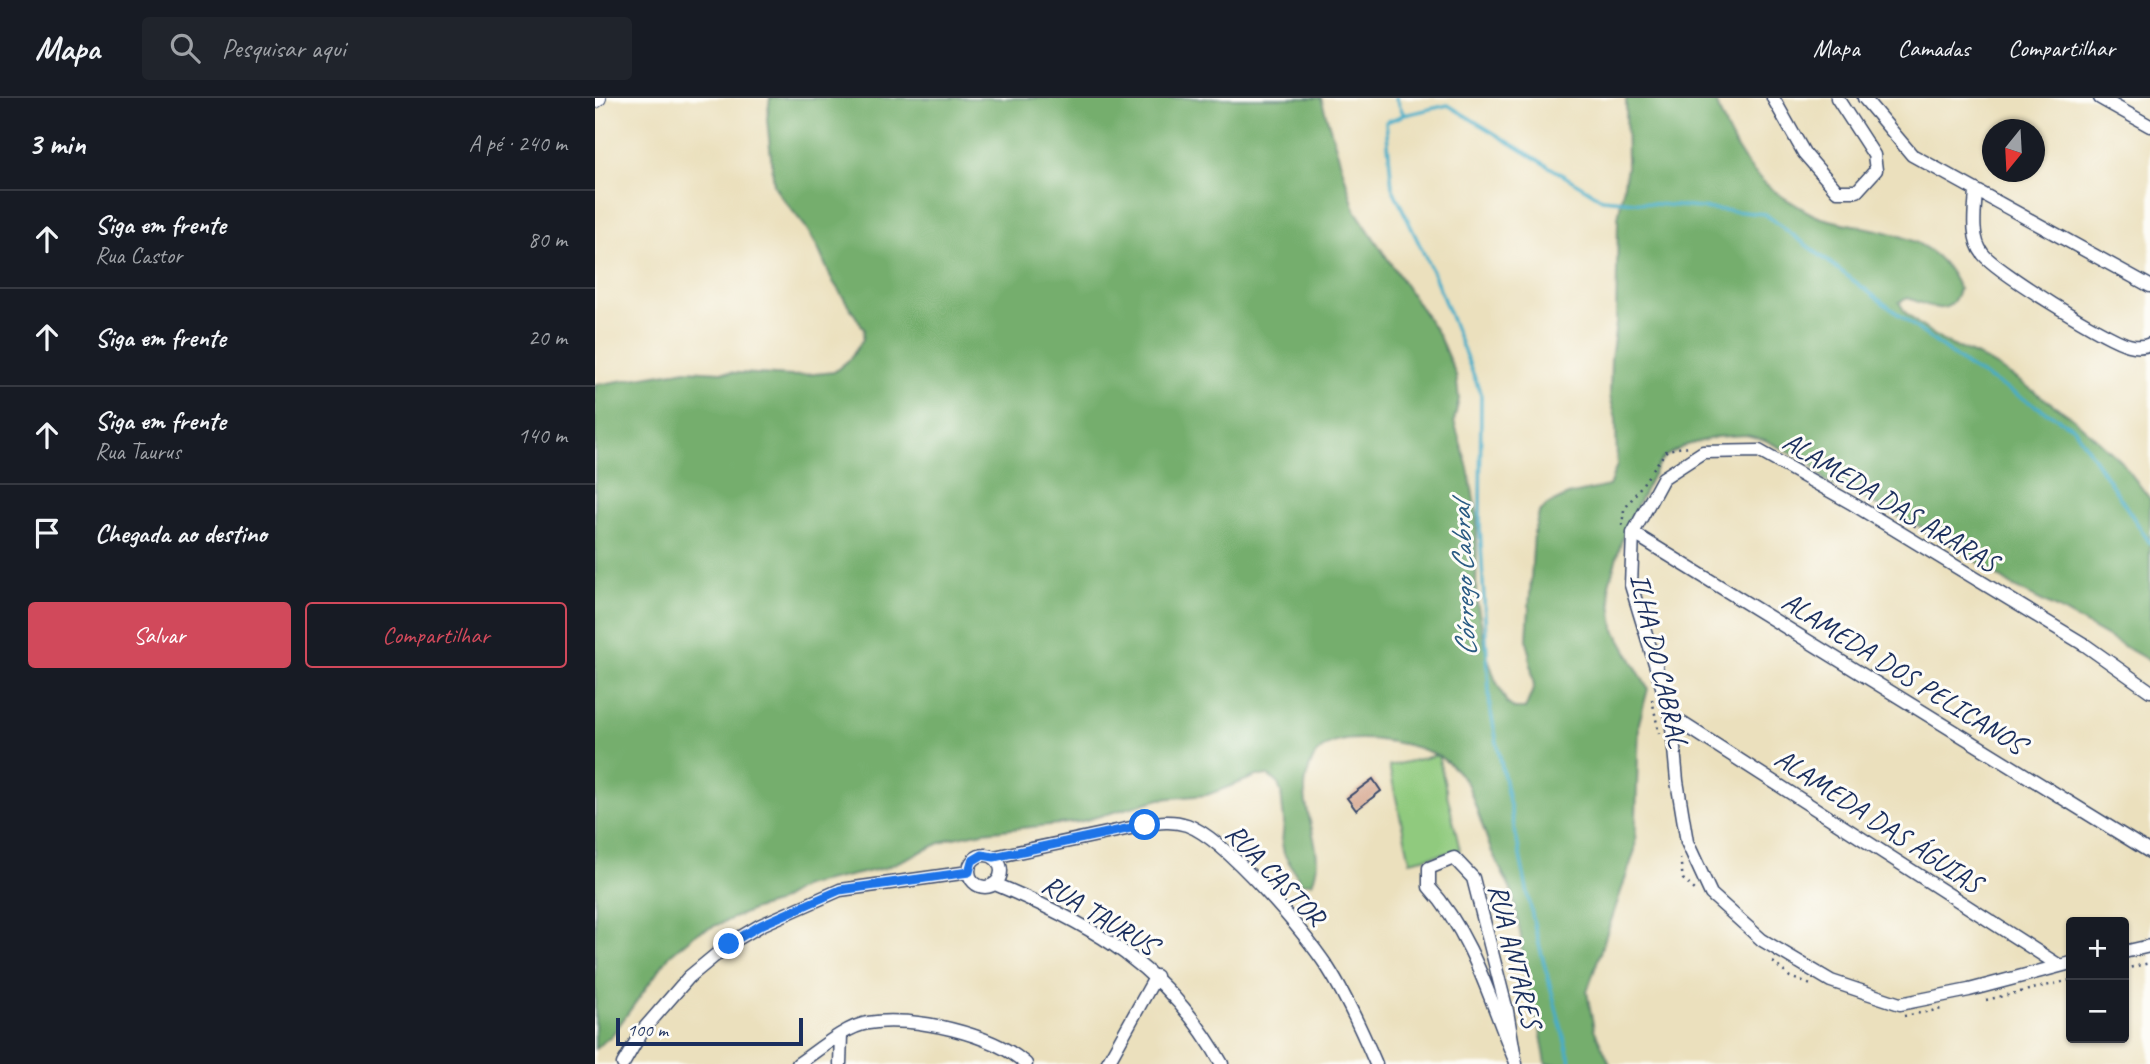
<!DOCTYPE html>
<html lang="pt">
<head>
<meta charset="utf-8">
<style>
  :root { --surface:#171b24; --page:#20242c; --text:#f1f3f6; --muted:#9ea1a6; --line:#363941; --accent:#d1495b }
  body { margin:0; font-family:Caveat,sans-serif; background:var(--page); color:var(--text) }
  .controls { position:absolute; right:21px; bottom:21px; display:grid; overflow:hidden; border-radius:7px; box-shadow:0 2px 5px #0004 }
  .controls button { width:63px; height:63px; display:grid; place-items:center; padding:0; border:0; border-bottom:2px solid var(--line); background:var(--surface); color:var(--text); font:35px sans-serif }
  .compass { position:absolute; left:1387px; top:21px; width:63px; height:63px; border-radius:50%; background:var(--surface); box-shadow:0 2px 5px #0004; rotate:198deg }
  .scale { position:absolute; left:21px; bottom:18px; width:187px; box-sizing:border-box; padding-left:7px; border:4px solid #1b2f5e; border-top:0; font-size:19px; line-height:24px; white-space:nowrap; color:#1b2f5e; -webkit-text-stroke:5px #fdfcf7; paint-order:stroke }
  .stop { position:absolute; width:21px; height:21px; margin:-16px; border:5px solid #1a73e8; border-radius:50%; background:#fff }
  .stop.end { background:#1a73e8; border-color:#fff; box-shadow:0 2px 7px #0008 }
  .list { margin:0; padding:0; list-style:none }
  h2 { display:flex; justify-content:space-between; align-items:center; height:91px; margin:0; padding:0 28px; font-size:30px }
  h2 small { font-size:23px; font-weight:400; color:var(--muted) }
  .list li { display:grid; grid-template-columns:46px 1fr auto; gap:21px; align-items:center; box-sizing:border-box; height:98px; padding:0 28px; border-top:2px solid var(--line) }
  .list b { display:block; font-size:26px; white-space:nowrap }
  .list p { margin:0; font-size:23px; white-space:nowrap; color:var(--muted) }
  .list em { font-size:23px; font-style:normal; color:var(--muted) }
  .actions { display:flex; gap:14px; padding:21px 28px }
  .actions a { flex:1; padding:16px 0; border:2px solid var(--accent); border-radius:7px; text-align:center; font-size:24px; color:var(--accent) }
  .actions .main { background:var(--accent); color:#fff }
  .icon { flex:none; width:38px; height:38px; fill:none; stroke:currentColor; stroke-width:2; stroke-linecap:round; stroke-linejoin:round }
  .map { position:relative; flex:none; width:1555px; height:966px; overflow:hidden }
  header { display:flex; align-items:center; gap:42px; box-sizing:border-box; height:98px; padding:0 35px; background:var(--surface); border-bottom:2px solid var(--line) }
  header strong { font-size:33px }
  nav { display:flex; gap:38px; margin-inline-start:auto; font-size:24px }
  .search { width:490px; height:63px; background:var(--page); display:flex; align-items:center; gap:18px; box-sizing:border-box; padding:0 24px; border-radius:7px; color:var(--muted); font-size:26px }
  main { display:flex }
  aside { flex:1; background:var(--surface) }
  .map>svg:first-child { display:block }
  .green { fill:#90ca7e; stroke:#567c6e; stroke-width:2 }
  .forest { fill:#74ae6d; stroke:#486e66; stroke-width:2 }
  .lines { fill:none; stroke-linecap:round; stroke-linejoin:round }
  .stream { stroke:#47adc7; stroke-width:3.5 }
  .building { fill:#d5a68e }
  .minor-casing { stroke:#3a4a6c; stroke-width:15 }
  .major-casing { stroke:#3a4a6c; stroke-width:18 }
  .path { stroke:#3a4a6c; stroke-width:2.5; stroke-dasharray:2 5; stroke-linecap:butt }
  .minor { stroke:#fff; stroke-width:12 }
  .major { stroke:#fff; stroke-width:16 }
  .route { stroke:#1a73e8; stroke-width:9 }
  .labels { text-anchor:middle; stroke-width:6; stroke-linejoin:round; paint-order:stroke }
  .street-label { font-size:28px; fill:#1b2f5e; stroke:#fdfcf7 }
  .water-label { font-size:30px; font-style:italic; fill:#2a5b83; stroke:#fdfcf7 }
</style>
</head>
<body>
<header>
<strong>Mapa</strong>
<div class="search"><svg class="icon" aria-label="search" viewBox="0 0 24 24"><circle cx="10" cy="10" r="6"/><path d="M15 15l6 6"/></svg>Pesquisar aqui</div>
<nav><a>Mapa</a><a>Camadas</a><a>Compartilhar</a></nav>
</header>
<main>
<aside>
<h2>3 min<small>A pé · 240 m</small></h2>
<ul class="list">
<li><svg class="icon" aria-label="ahead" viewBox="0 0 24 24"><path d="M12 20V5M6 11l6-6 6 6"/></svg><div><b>Siga em frente</b><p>Rua Castor</p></div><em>80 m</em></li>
<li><svg class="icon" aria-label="ahead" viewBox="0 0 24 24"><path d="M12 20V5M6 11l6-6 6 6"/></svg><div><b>Siga em frente</b></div><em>20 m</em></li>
<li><svg class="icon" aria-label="ahead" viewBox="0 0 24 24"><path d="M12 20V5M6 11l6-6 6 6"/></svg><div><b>Siga em frente</b><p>Rua Taurus</p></div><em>140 m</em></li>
<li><svg class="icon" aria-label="arrive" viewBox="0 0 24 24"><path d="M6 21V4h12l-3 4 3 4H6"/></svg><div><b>Chegada ao destino</b></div></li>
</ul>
<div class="actions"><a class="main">Salvar</a><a>Compartilhar</a></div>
</aside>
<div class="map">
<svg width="1555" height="966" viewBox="0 0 1555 966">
  <rect width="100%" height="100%" fill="#fdfcf7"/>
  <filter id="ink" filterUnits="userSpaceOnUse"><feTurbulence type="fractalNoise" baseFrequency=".0143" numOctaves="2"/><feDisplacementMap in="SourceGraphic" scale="14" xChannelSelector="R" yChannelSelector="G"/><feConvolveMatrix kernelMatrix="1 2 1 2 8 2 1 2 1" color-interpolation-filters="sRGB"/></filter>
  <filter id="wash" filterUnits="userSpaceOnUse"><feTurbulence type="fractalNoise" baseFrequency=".00686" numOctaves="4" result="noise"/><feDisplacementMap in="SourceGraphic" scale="28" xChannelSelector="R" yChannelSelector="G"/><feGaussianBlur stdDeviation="1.57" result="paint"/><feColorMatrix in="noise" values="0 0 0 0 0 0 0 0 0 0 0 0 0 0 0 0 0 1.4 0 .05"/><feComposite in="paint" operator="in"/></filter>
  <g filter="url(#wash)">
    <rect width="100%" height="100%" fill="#ebe0bd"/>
    <path class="green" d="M843,657L865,752L815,763L794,668Z"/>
    <path class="forest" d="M175,0H726L760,112L843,236L861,277L864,301L859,323L873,370L882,417L881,500L893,560L900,581L912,605L920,611H930L939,589L932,541L939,435L944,415L952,407L973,397L1014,388L1022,367L1021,321L1015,298L1016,261L1021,226L1023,120L1032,69L1031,0H1120C1134,45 1156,82 1198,105C1208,111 1217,117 1227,120C1280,135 1339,130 1364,191C1355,222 1335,208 1313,200L1304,204L1310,214L1322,225L1349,244L1387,260L1417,278L1479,321L1526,363L1549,393L1555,401V563L1467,513L1417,488L1345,438L1230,383L1217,366L1170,342L1151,337L1121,339L1089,348L1069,359L1063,367L1030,431L1014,486L1019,530L1053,591L1044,625L1040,752L992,894L999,931L1015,966H951L945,931L934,896L927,863L926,839L917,794L896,752L873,687C864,674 851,661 837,655C811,644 751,632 727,651C719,656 716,665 713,674C700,710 734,749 717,785H706L689,756L687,745L689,724L686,694L682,684L673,678H662L612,697L565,701L484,724L388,734L354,741L290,770L209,788L181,805L160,811L100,836L75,857L17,937L0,951V287L91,272L198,278L230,275L239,274L255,261L268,241L269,231L237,182L222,148L210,128L184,96L179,87L172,21Z"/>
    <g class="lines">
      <path class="stream" d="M801,0L809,17L791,24L797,89L839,177L886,296L885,429L895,610L940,831L976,966
        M809,17L853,7L1007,101L1170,116L1372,268L1479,330L1555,445"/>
    </g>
    <g id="blocks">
      <path class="building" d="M778,681L786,693L761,712L752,700Z"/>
    </g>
  </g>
  <g filter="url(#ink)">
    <use href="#blocks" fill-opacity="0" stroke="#3a4a6c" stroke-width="2"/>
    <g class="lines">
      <defs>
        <path id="minor" d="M1178,0L1209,55L1242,93H1262L1281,72L1279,57L1242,0
          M1269,0L1317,57L1555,188
          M1505,0L1555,28
          M1381,93C1380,112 1375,140 1388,156C1401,173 1512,242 1534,247C1542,249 1549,249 1555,246
          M1038,435L1555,754
          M1076,618L1465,868
          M374 773a16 16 0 1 1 32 0a16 16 0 1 1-32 0Z
          M399,759L550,727C564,724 577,722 592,727C631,741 709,834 733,870C749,895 769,938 781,966
          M400,786C499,827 573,870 627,966
          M1529,854L1555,848
          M1476,865L1374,892L1305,906L1236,883L1167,842L1116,796L1092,744L1082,683L1076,618L1036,487L1038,435L1068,380L1108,354L1164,353L1258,406L1490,547L1555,593
          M919,960C895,902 877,836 834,789V770L859,760L878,780L912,913L921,966
          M28,966L47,933L94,879L134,846L166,827L245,792L374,774
          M203,966C222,953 251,928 273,925C317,917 399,936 431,966
          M245,966L246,937
          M512,966L561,878"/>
        <path id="major" d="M0,2L3,0"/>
      </defs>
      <use href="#minor" class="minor-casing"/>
      <use href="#major" class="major-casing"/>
      <path class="path" d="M1058,371L1072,352L1094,348
        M1307,420L1364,455
        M1027,428L1029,412L1054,377
        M1057,601L1064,636
        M1085,760L1088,781L1101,793
        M1178,864L1195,879L1216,887
        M1529,871L1555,865
        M1391,902L1476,882
        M1309,918L1347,911"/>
      <use href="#minor" class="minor"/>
      <use href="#major" class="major"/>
    </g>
  </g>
  <g class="lines" filter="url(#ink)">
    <path class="route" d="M134,846L166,827L245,792L374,774L377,763L387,757L399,759L550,727"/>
  </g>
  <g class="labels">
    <g class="street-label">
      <text transform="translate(1296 403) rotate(31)" y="10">ALAMEDA DAS ARARAS</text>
      <text transform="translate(1065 562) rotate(77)" y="10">ILHA DO CABRAL</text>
      <text transform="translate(1309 574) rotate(32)" y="10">ALAMEDA DOS PELICANOS</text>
      <text transform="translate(1284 722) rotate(33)" y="10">ALAMEDA DAS ÁGUIAS</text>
      <text transform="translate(681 776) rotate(46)" y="10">RUA CASTOR</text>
      <text transform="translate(505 816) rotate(31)" y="10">RUA TAURUS</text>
      <text transform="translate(921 858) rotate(76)" y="10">RUA ANTARES</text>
    </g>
    <g class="water-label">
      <text transform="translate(868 482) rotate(-92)" y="10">Córrego Cabral</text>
    </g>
  </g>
</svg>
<div class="controls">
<button>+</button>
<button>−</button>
</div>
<svg class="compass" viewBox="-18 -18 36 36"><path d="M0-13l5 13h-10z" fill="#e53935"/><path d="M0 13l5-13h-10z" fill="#9ea1a6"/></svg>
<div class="scale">100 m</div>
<div class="stop" style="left:550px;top:727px"></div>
<div class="stop end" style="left:134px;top:846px"></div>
</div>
</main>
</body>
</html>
